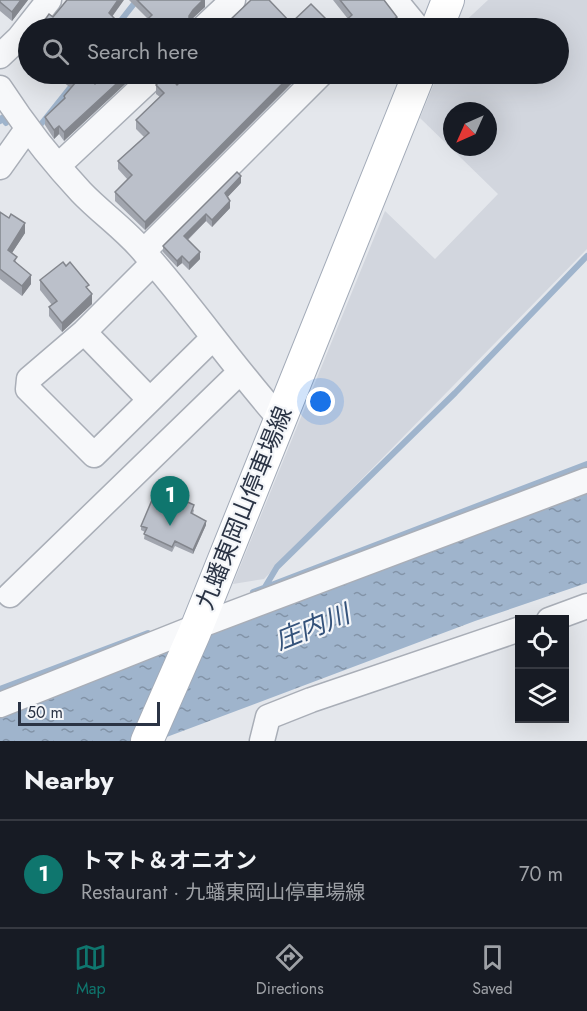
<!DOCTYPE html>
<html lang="en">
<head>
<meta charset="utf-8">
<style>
  :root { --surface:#171b24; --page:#242831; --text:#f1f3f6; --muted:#9ea1a6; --line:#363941; --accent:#0f766e }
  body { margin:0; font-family:Jost,"Noto Sans JP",sans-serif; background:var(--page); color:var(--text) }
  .controls { position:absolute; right:18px; bottom:18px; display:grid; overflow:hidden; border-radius:0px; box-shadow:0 6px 24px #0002 }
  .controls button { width:54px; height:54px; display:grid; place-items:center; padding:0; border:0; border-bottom:2px solid var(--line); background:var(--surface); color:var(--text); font:30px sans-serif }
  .compass { position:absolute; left:443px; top:102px; width:54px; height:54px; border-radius:50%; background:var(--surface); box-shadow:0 6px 24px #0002; rotate:225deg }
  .scale { position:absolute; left:18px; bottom:15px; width:142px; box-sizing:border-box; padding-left:6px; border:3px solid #2b3445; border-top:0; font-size:16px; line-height:21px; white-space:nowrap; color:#2b3445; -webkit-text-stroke:4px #f4f6f9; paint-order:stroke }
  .you { position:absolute; left:321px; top:402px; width:21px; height:21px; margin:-15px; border:4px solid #fff; border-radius:50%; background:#1a73e8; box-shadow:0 0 0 9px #1a73e833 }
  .badge { display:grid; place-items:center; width:39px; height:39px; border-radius:50%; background:var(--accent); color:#fff; font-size:20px; font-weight:700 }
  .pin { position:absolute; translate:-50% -50px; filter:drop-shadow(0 2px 3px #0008) }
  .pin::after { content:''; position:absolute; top:32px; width:21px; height:18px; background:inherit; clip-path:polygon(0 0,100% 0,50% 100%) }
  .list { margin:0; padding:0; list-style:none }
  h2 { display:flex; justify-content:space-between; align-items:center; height:78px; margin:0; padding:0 24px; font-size:26px }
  h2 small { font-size:20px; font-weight:400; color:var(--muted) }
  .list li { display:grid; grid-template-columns:39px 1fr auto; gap:18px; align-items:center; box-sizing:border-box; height:108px; padding:0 24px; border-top:2px solid var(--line) }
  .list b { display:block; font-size:22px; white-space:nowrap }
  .list p { margin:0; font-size:20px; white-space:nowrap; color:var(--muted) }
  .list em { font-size:20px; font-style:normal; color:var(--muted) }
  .icon { flex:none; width:33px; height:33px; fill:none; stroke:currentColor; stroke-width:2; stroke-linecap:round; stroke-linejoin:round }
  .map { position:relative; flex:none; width:587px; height:741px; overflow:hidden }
  .search { position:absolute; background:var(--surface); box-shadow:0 6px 24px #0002; left:18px; right:18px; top:18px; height:66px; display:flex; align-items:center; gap:15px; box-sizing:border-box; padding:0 21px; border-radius:33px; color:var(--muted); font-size:22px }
  .sheet { height:186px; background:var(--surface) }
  nav { display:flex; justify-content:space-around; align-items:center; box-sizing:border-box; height:84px; border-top:2px solid var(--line); background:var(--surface); font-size:16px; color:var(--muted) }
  nav a { display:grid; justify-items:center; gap:3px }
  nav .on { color:var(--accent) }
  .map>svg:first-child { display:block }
  .built { fill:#d2d6de; fill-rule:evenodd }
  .water { fill:url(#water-ripples) }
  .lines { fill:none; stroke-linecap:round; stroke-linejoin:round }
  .stream { stroke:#9fb4cc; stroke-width:6 }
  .minor-casing { stroke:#a9aeb7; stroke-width:27 }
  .major-casing { stroke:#a3abb8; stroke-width:34 }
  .minor { stroke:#f7f8fa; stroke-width:24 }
  .major { stroke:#fff; stroke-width:32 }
  .wall { fill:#a1a5ae }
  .shaded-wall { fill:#83868d }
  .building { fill:#bbc0ca; stroke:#83868d; stroke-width:1.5 }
  .labels { text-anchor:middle; stroke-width:4.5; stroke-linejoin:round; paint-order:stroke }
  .street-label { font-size:24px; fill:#2b3445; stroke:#f4f6f9 }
  .water-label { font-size:26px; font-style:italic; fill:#34527a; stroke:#f4f6f9 }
</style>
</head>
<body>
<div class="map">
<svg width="587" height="741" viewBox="0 0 587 741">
  <defs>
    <pattern id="water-ripples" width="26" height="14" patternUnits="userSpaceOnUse" patternTransform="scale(1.5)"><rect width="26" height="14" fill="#9fb4cc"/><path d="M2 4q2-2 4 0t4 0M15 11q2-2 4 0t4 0" fill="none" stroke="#8293a7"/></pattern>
  </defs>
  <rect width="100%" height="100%" fill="#e4e7ec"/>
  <path class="built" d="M488,0H587V249L264,579L233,584L385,211L435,259L498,194L420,118L438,74H558V28H458ZM452,111H488V147H452Z"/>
  <path class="water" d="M587,489V583L475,621L156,741H0V717Z"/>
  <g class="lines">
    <path class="stream" d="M115,28L137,0
      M0,121L2,118L6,123
      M42,123L81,74
      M265,587L277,567L455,393L587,256
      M253,592L587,464
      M0,689L148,633"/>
    <defs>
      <path id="minor" d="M395,0L418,28
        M203,28L233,0
        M0,56L19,38L49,0
        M0,88C24,125 51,160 81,192C101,213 126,230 144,252C192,306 232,365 280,419
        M58,166L156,74
        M0,167L27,129
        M144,251L321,74
        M153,263L84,332L29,379L28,389L94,455L213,338
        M84,332L150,400
        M10,595L240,372
        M549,620L587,606
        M0,705L196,627L587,480
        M262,741L268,717L311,700L520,629"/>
      <path id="major" d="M437,28L448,0
        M147,741L194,634L419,74"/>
    </defs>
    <use href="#minor" class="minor-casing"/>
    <use href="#major" class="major-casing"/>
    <use href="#minor" class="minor"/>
    <use href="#major" class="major"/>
  </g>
  <path class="wall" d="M0,0H28L12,21L0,11Z
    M129,0H205V7L193,18L190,24L148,19Z
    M333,0H384L397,25L393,28H337L348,19Z
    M28,43V55L27,54V46Z
    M52,74H85L64,141L59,134L54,139L45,125V117L64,99V96L71,88Z
    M193,74H301L145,230L115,201V192L128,180L118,169V161L144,137L136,129V120L160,97L156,94V85H177L183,83Z
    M241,183L227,197L230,208L212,227L206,221L188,240L200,259L189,270L182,263L177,267L163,252V246Z
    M0,212L25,233L12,253L17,264L31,284L22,296L0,279Z
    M40,280L89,290L92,304L62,332L49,316V307L52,305L40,290Z
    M183,499L194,510L193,514L206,525L193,554L175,546L172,552L144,539L145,532L141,530V526L157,502Z"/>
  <path class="shaded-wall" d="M21,0H28L12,21V12Z
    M118,0H124L109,21V13Z
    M203,0H205V7L193,18L189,24V16L193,10Z
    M397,17V25L393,28H383Z
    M127,74H136L64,141V132Z
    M292,74H301L145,230V222Z
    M59,126V134L54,139V130Z
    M241,176V183L225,200V193Z
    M230,201V208L212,227V220Z
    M206,214V221L184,243V236Z
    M25,223V233L8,259V250Z
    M200,252V259L189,270V263Z
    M182,256V263L177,267V261Z
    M31,275V284L22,296V286Z
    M92,294V304L62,332V323Z
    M206,521V525L193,554V550Z"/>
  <path class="building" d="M0,0H21L12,12L0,2Z
    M67,0H118L109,13L124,28H39L49,14L53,17Z
    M137,0H203L193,10L189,16V22L192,28H138L152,15Z
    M251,0H269L291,23L311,4L335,28H214L225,19L228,22Z
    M340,0H384L397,17L383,28H337L352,15Z
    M63,74H85L95,84L106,74H127L64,132L59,126L54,130L45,117L65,98L64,96L75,83Z
    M167,74L177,85L181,81L183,83L193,74H292L145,222L115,192L132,175L118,161L149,133L136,120L164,93L156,85Z
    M237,172L241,176L225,193L230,201L212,220L206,214L184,236L200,252L189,263L182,256L177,261L163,246Z
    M0,212L9,218L11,214L25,223L8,250L17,257L14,261L31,275L22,286L0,269Z
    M63,262L66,266L70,262L89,285L86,287L92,294L62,323L49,307L57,301L40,280Z
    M166,487L183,495V500L194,505L191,513L206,521L193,550L175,541L172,547L144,534L147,528L141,526L152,500L157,502Z"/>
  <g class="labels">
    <g class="street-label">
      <text transform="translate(244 508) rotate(-68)" y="8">九蟠東岡山停車場線</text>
    </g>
    <g class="water-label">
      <text transform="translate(312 627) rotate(-22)" y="9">庄内川</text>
    </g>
  </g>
</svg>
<div class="controls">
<button><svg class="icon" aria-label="locate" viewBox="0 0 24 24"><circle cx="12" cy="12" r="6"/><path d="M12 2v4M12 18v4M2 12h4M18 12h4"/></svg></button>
<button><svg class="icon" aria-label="layers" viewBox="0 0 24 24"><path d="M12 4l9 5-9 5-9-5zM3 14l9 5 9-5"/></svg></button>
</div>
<svg class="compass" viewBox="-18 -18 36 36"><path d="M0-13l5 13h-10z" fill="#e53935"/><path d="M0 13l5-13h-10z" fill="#9ea1a6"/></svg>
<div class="scale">50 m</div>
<div class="you"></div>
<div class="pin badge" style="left:170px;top:526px">1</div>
<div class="search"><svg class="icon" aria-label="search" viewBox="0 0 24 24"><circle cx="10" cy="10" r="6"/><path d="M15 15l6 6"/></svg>Search here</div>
</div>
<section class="sheet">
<h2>Nearby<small></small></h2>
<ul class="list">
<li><span class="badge">1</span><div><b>トマト＆オニオン</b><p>Restaurant · 九蟠東岡山停車場線</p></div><em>70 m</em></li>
</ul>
</section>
<nav>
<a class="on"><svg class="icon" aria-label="map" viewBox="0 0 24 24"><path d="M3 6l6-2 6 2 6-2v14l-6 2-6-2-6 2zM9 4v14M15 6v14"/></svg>Map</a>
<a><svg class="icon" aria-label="directions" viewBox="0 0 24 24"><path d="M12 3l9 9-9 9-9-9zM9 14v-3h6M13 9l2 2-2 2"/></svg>Directions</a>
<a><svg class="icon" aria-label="saved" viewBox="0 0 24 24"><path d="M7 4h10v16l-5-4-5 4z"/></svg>Saved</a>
</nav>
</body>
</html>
